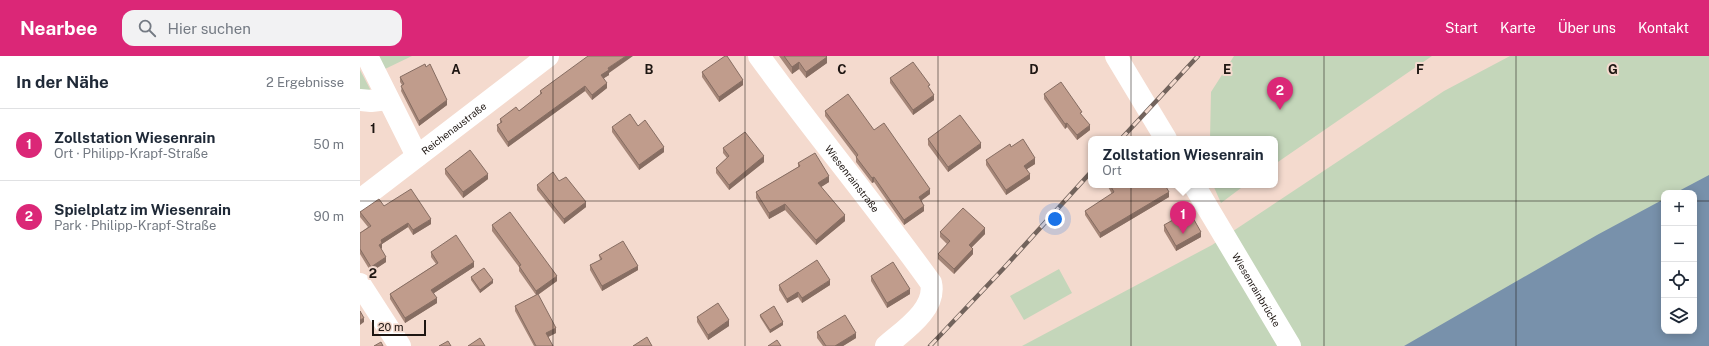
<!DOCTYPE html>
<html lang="de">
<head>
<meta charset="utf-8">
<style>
  :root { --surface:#fff; --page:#f2f2f3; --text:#1f2937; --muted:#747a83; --line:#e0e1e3; --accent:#db2777 }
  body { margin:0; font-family:"Public Sans",sans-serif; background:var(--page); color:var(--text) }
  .controls { position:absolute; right:12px; bottom:12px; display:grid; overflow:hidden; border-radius:8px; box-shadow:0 2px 10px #0003 }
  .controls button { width:36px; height:36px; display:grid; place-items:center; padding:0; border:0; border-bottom:1px solid var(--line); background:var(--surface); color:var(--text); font:20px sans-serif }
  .scale { position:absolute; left:12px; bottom:10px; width:54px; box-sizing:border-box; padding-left:4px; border:2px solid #1e1612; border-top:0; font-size:11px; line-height:14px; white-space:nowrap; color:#1e1612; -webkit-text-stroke:3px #f4dace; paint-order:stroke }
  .you { position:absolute; left:695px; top:163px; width:14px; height:14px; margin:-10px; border:3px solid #fff; border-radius:50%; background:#1a73e8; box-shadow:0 0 0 6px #1a73e833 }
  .badge { display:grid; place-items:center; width:26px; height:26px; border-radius:50%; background:var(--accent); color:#fff; font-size:13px; font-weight:700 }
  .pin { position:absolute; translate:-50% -33px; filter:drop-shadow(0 1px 2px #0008) }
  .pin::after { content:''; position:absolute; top:21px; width:14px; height:12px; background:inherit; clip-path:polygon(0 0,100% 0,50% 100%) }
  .popup { position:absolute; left:728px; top:80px; width:190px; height:52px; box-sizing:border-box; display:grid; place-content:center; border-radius:8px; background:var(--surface); filter:drop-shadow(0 1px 3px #0005); font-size:13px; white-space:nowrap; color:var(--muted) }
  .popup b { font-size:15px; color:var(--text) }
  .popup::after { content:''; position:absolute; left:50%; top:100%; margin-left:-8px; border:8px solid transparent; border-top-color:var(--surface) }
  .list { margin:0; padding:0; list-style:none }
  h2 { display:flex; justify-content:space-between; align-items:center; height:52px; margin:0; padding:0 16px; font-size:17px }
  h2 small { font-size:13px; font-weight:400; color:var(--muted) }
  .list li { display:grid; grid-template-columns:26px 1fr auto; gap:12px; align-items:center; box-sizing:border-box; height:72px; padding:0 16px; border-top:1px solid var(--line) }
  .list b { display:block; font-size:15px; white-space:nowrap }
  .list p { margin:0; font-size:13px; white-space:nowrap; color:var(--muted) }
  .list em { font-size:13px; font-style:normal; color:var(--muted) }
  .icon { flex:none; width:22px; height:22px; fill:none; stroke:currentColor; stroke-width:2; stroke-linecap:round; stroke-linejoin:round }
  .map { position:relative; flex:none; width:1349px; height:290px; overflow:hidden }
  header { display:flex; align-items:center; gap:24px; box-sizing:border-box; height:56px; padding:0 20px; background:var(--accent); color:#fff }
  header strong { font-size:19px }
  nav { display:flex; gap:22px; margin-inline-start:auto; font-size:14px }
  .search { width:280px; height:36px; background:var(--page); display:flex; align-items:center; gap:10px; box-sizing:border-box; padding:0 14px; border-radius:12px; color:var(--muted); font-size:15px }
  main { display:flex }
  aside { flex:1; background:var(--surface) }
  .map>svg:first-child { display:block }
  .green { fill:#c4d6ba }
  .water { fill:#7891ab }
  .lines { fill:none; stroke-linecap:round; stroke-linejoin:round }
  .minor { stroke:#fff; stroke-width:22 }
  .rail-casing { stroke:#72635c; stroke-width:4.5 }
  .rail { stroke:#f4dace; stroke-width:3; stroke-dasharray:9; stroke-linecap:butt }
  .wall { fill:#a58678 }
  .shaded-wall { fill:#866d62 }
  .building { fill:#c09c8c; stroke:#866d62 }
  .grid { fill:none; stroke:#1e1612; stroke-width:1; stroke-opacity:0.55 }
  .labels { text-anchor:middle; stroke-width:4; stroke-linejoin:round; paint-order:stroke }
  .street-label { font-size:10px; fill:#1e1612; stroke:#f4dace }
  .grid-label { font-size:13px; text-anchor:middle; font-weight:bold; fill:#1e1612; stroke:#f4dace; stroke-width:4; stroke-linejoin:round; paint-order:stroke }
</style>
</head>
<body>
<header>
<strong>Nearbee</strong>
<div class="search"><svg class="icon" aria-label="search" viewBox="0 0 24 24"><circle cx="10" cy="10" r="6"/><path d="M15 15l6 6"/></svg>Hier suchen</div>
<nav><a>Start</a><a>Karte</a><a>Über uns</a><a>Kontakt</a></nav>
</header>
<main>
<aside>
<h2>In der Nähe<small>2 Ergebnisse</small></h2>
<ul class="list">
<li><span class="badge">1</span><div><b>Zollstation Wiesenrain</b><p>Ort · Philipp-Krapf-Straße</p></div><em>50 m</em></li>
<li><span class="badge">2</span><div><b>Spielplatz im Wiesenrain</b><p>Park · Philipp-Krapf-Straße</p></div><em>90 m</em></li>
</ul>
</aside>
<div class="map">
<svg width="1349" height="290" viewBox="0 0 1349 290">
  <rect width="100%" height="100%" fill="#f4dace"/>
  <path class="green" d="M18,0H52L25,13Z
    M874,0H1072L915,108V83H850L851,36Z
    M1150,0H1349V120L1318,137H1304V145L1045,290H662L852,189L1084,35Z
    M0,14L10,33L7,38L0,37Z
    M853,129H885L861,147Z
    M699,213L712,237L664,264L650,240Z"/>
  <path class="water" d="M1349,119V290H1044L1237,179L1304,143V275H1334V137H1315Z"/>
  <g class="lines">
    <g class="minor">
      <path d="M7,0L57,100"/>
      <path id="s1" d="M399,0C455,77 516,150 571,227C577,253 543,275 526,290"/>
      <path d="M756,0L806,83"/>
      <path d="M0,44L11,45L28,43"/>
      <path id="s2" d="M834,129L930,290"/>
      <path id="s3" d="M0,144L188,0"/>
      <path d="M0,228L40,290"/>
    </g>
    <defs>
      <path id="rail" d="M761,83L838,0
        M570,290L643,213L731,116"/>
    </defs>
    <use href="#rail" class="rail-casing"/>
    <use href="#rail" class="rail"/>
  </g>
  <path class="wall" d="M419,0H466L467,7L446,22L439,13L432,18Z
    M342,16L383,29L359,46L342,21Z
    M249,17V19L244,22L247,32L232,44L225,35L148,91L137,75V69L140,67V63L159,55L180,39V35Z
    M40,21L87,49L59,70L41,35L42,29L40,26Z
    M530,22L570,33L574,44L553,59L530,27Z
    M684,38L730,74L717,84L707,71L705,73L684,43Z
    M465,55L570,138L561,145L564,155L544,169L514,126L512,127L496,106V101L465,60Z
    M278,70L304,96L279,114L252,76V71Z
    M568,83L621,92L588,116L568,89Z
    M651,91L675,108L667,113L670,123L646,139L626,109V104Z
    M363,92L404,106L369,134L356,117V112L367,102L363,97Z
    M438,107L469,126L461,131L485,165L456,189L425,154L409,163L396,142V136L438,111Z
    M85,113L128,123L103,142L85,118Z
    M199,125L226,151L204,168L177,134V129Z
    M747,129H805L809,141L740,182L725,159V155L752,138Z
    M24,150L71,168L53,179L48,171L22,188V192L21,193L26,206L11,216L0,198V177L8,171L0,161V156Z
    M132,169L197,225L178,239L196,277L188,281L193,290H174L155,255V250L176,239L159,215V211L132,175Z
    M804,169L841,181L816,195L804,175Z
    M580,176L625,178L612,191L613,198L594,218L578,203V198L587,188L580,181Z
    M71,196L114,211L74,237L77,247L45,267L30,243V238L76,208L71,201Z
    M239,199L278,214L242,235L230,214V209L240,204Z
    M511,220L550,238L527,252L511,225Z
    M111,221L133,227L120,237L111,224Z
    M419,229H470L442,247L438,241L427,247L419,234Z
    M400,259L423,269L410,277L400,261Z
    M337,261L369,270L348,284L337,266Z
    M457,276L496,282L483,290H463L457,282Z"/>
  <path class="shaded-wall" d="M266,0H273L249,17V19L241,24V19L248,12Z
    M467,1V7L446,22V16Z
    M439,6V13L432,18V11Z
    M383,24V29L359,46V41Z
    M247,27V32L232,44V39Z
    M225,30V35L148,91V86Z
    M574,39V44L553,59V54Z
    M87,44V49L59,70V65Z
    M707,67V71L705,73V68Z
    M730,69V74L717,84V79Z
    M621,87V92L588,116V111Z
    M304,91V96L279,114V109Z
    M404,100V106L369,134V129Z
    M675,102V108L664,115V110Z
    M128,118V123L103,142V136Z
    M670,118V123L646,139V134Z
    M469,120V126L458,133V127Z
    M514,121V126L512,127V122Z
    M570,133V138L559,146V141Z
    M809,136V141L740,182V177Z
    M226,146V151L204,168V163Z
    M425,148V154L409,163V157Z
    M564,150V155L544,169V164Z
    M485,159V165L456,189V184Z
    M71,163V168L53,179V174Z
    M48,167V171L22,188V192L19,194V189L21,184Z
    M625,172V178L609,194V189Z
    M841,176V181L816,195V190Z
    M613,193V198L594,218V213Z
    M26,201V206L11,216V211Z
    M114,206V211L71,239V234Z
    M278,210V214L242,235V230Z
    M197,220V225L176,240V235Z
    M133,224V227L120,237V234Z
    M470,224V229L442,247V242Z
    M550,233V238L527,252V247Z
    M438,236V241L427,247V243Z
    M77,242V247L45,267V262Z
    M4,262V266L0,269V264Z
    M369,264V270L348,284V279Z
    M423,266V269L410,277V274Z
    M196,272V277L186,282V277Z
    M496,277V282L483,290H475Z"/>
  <path class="building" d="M228,0H266L248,12L249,14L241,19L247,27L232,39L225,30L148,86L137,69L142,66L140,63L156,51L159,55L182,37L180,35Z
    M365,0H367L383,24L359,41L342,16Z
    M424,0H466L467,1L446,16L439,6L432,11Z
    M553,6L570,29L568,30L574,39L553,54L530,22Z
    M65,8L66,11L70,8L87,44L59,65L41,30L44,28L40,21Z
    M701,26L722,56L720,57L730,69L717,79L707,67L705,68L684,38Z
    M488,38L514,74L524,67L570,133L559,141L564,150L544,164L514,121L512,122L496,101L498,99L465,55Z
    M270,58L278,70L285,64L304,91L279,109L252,71Z
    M600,59L621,87L588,111L568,83Z
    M385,76L404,100L369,129L356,112L369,100L363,92Z
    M663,83L675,102L664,110L670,118L646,134L626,104L650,88L651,91Z
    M110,94L128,118L103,136L85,113Z
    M455,97L469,120L458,127L485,159L456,184L425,148L409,157L396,136L440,110L438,107Z
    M193,116L199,125L206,121L226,146L204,163L177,129Z
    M750,129H805L809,136L740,177L725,155L754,136Z
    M51,133L71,163L53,174L48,167L21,184L22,187L19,189L26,201L11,211L0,193V177L11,170L0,156L19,143L24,150Z
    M603,152L625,172L609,189L613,193L594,213L578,198L590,185L580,176Z
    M829,155L841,176L816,190L804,169Z
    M150,156L197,220L176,235L159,210L161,209L132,169Z
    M96,179L114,206L71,234L77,242L45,262L30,238L78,207L71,196Z
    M263,185L278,210L242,230L230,209L242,203L239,199Z
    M457,204L470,224L442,242L438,236L427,243L419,229Z
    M533,206L550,233L527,247L511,220Z
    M124,212L133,224L120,234L111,221Z
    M178,238L196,272L186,277L193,290H176L155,250Z
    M358,247L369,264L348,279L337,261Z
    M414,250L423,266L410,274L400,259Z
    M0,255L4,262L0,264Z
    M485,259L496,277L475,290H466L457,276Z
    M287,281L292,290H273Z
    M120,282L125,290H108Z
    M417,284L421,290H408Z
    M88,285L91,290H79Z
    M21,286L23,290H14Z"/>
  <path class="grid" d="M193,0V290M385,0V290M578,0V290M771,0V290M964,0V290M1156,0V290M0,145H1304M1334,145H1349"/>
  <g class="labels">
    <g class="street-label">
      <text dy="4" stroke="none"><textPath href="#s3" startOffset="118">Reichenaustraße</textPath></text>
      <text dy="4" stroke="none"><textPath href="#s1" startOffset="154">Wiesenrainstraße</textPath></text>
      <text dy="4" stroke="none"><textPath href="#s2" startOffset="122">Wiesenrainbrücke</textPath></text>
    </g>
  </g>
  <g class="grid-label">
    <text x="96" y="18">A</text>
    <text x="289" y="18">B</text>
    <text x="482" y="18">C</text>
    <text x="674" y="18">D</text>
    <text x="867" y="18">E</text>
    <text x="1060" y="18">F</text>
    <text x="1253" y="18">G</text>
    <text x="13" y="77">1</text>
    <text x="13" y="222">2</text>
  </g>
</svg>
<div class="controls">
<button>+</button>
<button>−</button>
<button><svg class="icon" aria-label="locate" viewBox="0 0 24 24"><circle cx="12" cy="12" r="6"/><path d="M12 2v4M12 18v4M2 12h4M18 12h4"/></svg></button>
<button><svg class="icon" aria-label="layers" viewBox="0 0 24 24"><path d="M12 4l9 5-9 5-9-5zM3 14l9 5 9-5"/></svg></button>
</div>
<div class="scale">20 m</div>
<div class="you"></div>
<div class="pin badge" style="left:823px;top:178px">1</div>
<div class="popup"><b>Zollstation Wiesenrain</b>Ort</div>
<div class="pin badge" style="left:920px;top:54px">2</div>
</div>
</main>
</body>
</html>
